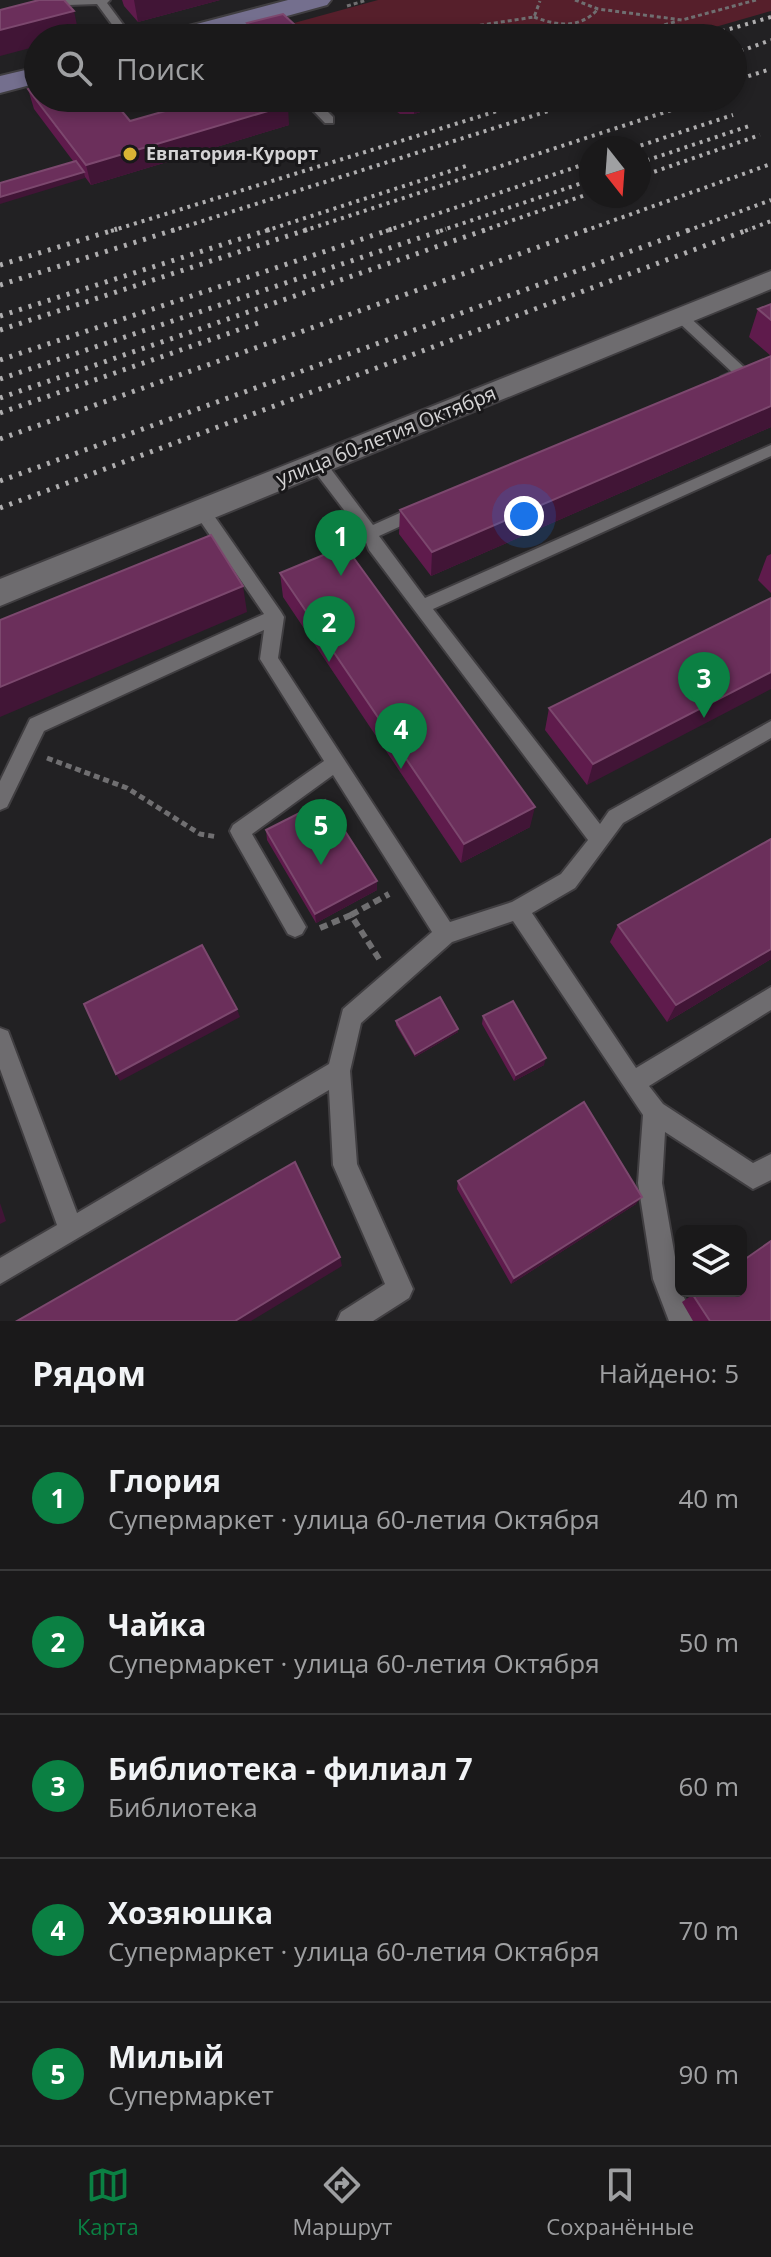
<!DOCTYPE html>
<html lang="ru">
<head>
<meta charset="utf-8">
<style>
  :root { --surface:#1a191a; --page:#272627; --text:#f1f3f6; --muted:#9fa0a2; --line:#383839; --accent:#0b8043 }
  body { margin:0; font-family:"Open Sans",sans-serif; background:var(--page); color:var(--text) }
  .controls { position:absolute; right:24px; bottom:24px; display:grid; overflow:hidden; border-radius:12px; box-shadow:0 4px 12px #0003 }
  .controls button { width:72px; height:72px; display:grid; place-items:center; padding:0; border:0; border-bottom:2px solid var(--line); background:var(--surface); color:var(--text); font:40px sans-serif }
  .compass { position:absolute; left:579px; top:136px; width:72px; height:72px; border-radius:50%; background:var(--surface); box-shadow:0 4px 12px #0003; rotate:163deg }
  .you { position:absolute; left:524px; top:516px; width:28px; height:28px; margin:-20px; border:6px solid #fff; border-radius:50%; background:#1a73e8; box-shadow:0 0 0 12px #1a73e833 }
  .badge { display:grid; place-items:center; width:52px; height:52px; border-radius:50%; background:var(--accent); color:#fff; font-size:26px; font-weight:700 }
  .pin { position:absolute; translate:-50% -66px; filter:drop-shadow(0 2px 4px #0008) }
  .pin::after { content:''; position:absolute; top:42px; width:28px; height:24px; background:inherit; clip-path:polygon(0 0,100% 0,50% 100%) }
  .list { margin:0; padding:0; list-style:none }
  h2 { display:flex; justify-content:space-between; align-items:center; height:104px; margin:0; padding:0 32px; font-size:34px }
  h2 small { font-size:26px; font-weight:400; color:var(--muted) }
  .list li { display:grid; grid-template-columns:52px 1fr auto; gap:24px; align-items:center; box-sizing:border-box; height:144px; padding:0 32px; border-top:2px solid var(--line) }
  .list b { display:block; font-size:30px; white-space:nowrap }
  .list p { margin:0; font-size:26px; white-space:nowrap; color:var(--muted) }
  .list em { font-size:26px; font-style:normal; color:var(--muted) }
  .icon { flex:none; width:44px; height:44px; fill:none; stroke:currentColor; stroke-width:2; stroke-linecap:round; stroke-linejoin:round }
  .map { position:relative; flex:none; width:771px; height:1321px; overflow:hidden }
  .search { position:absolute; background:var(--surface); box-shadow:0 4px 12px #0003; left:24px; right:24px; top:24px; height:88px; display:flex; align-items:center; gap:20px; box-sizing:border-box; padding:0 28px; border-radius:44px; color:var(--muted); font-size:30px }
  .sheet { height:824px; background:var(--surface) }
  nav { display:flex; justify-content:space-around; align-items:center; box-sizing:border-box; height:112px; border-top:2px solid var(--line); background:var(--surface); font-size:22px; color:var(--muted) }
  nav a { display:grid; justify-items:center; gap:4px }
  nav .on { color:var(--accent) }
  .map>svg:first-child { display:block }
  .green { fill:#561f2b }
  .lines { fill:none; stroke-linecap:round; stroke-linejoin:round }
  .lane-casing { stroke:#403e41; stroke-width:4 }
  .street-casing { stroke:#403e41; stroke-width:4 }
  .secondary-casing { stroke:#403e41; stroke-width:4 }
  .path-far2 { stroke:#706f71; stroke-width:3; stroke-dasharray:4 3; stroke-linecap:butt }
  .path-far1 { stroke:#706f71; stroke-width:5; stroke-dasharray:6 4; stroke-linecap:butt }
  .path { stroke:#706f71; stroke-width:6; stroke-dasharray:8 5; stroke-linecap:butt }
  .lane { fill:#6e6c6f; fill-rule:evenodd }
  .street { fill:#6e6c6f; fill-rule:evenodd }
  .secondary { fill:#746f8e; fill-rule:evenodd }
  .rail-far1 { stroke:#afaeaf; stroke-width:4; stroke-dasharray:3 5; stroke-linecap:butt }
  .rail { stroke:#afaeaf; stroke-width:5; stroke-dasharray:3 7; stroke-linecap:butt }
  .wall { fill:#5f1b4c; fill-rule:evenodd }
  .shaded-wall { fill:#411536 }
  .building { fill:#6b2f5b; stroke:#7c486e; stroke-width:2 }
  .poi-dot { fill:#d8b434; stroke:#19181a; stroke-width:3 }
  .labels { text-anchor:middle; stroke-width:6; stroke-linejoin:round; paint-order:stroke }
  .far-poi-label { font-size:18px; font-weight:bold; fill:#d4d3d4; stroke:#19181a; text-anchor:start }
  .street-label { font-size:20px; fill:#d4d3d4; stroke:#19181a }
</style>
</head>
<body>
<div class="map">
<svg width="771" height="1321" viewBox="0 0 771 1321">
  <rect width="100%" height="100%" fill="#222123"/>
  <path class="green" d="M378,0H771V11L677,38H307L294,23Z"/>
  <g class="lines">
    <defs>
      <path id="lane" d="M63,0H110L107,3L133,38H122L97,4L68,5L0,23V17Z
        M228,20H236L251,38H240L227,22Z
        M301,98H314L333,117V123H325Z
        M680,312L685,313L747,370V376L726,385L721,383V377L732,372L675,319V313Z
        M771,445V456L433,609L600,824L609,811L771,721V738L623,823L575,888L532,913L636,1068L771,987V1010L649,1086L663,1104L753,1163L771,1154V1180L753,1189L665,1132L662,1183L681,1291L695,1321H669L653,1279L638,1183L643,1115L513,921L452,942L361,1023L350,1071L357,1164L413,1289L409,1298L373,1321H337L341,1312L385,1284L333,1165L329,1090L0,1284V1258L57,1225L0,1069V1028L8,1031L77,1213L329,1064L343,1009L432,932L333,775L252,834L302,920L306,927L302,934L295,937L288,934L233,837L230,831L233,825L324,761L260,659L264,630L44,731L7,807L0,810V781L30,719L264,614L196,515L194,511L196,507H208L281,612L284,617L278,658L450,922L512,902L561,874L588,840L369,550L363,535L312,468L310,464L312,460H324L373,525L413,507H425L427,511L425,515L379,536L425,598Z"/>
      <path id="street" d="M771,271V289L0,606V579Z"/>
      <path id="secondary" d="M288,0H331L327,5L206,38H162L166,32Z
        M38,67V83L0,93V76Z"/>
    </defs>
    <use href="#lane" class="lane-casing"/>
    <use href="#street" class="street-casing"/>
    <use href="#secondary" class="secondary-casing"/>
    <path class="path-far2" d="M575,0L598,9L682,20L756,0
      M347,6L367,0
      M534,17C558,26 580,29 598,9
      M397,38L534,17L540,1
      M617,38L678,21"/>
    <path class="path-far1" d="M47,758L127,788L200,834L218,837"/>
    <path class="path" d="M351,915L389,894
      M320,928L351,915L379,959"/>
    <use href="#lane" class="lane"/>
    <use href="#street" class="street"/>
    <use href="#secondary" class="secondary"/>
    <path class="rail-far1" d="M699,38L771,17
      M733,54L771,40
      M733,81L771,69
      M633,148L733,115
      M639,163L749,126
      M639,177L760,135
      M111,231L539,98
      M171,231L589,98
      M265,231L469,165
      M303,231L708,98
      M386,231L591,162
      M440,231L591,180
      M482,231L591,193
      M584,231L771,164
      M687,231L771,200
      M745,231L771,221"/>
    <path class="rail" d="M0,265L117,229
      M0,285L177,229
      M0,316L271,229
      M0,330L309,229
      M0,360L392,229
      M0,379L446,229
      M0,398L488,229
      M0,413L264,321
      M0,439L589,229
      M0,481L692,229
      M0,508L750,229"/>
  </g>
  <path class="wall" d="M122,0H220L138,22L124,6Z
    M247,23L295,25V36L289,38H251L248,34Z
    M28,89L38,98H281L289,125L91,185L34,109ZM164,100L172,110L130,121L122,112Z
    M390,98H466L414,114H400L390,107Z
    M771,304V356L749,337L758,309Z
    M771,356V427L431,576L399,534L400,510Z
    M771,554V593L758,580L767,556Z
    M280,573L530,827L461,863L283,597Z
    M771,598L587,785L545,730L549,708Z
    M266,830L377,890L316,923L267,840Z
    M618,925L771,959L667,1022L610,942Z
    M483,1016L544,1065L514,1081L482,1024Z
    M396,1021L458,1032L415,1057L396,1025Z
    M458,1181L636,1204L511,1284L457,1189Z
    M698,1291L771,1321H693L682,1302Z"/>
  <path class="shaded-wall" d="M134,0H220L138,22Z
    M74,11L79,35L69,38H38V46L0,56V30Z
    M295,25V36L289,38H258L257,34Z
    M109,98H163L164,100L112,115Z
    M429,98H466L414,114V102Z
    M288,105L289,125L91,185L86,165Z
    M84,172L85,178L0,204V197Z
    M771,406V427L431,576L432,552Z
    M243,586L247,612L0,717V687Z
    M771,672V689L587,785L593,764Z
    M535,807L530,827L461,863L464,844Z
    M377,881V890L316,923L315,914Z
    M771,949V959L667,1022L676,1005Z
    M237,1009L240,1017L120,1081L116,1074Z
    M458,1029V1032L415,1057V1054Z
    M546,1058L544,1065L514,1081L516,1075Z
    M642,1197L636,1204L511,1284L514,1278Z
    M0,1203L6,1221L0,1224Z
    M340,1257L342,1266L251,1321H235Z"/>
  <path class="building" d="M39,0H64L74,11L0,30V10Z
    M283,14L295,25L257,34L247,23Z
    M389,33L392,38H352Z
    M38,86V98H111L130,121L183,106L176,98H281L288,105L86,165L28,89Z
    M394,98H429L414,102H400Z
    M76,161L84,172L0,197V183Z
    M771,304V320L758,309Z
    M771,356V406L432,552L400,510Z
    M211,535L243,586L0,687V620Z
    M345,546L535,807L464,844L280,573Z
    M771,598V672L593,764L549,708Z
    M325,800L377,881L315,914L266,830Z
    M771,839V949L676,1005L618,925Z
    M202,945L237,1009L116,1074L84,1004Z
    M440,997L458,1029L415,1054L396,1021Z
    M513,1001L546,1058L516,1075L483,1016Z
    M584,1102L642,1197L514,1278L458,1181Z
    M295,1162L340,1257L235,1321H17Z
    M771,1241V1321H710L693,1295L699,1291H741V1262Z"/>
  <circle class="poi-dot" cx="130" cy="154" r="8"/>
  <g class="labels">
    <g class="far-poi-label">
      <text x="146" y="160">Евпатория-Курорт</text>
    </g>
    <g class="street-label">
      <text transform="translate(386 436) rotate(-22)" y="7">улица 60-летия Октября</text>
    </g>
  </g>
</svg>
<div class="controls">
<button><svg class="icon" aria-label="layers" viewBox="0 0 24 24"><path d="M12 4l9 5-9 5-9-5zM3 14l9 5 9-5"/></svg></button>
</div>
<svg class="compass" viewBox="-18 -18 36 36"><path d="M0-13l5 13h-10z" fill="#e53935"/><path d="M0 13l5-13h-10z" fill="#9fa0a2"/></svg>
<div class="you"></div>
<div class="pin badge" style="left:341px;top:576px">1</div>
<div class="pin badge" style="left:329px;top:662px">2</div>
<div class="pin badge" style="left:704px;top:718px">3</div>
<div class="pin badge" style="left:401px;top:769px">4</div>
<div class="pin badge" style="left:321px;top:865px">5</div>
<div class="search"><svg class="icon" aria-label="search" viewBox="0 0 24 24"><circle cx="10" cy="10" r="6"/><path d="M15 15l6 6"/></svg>Поиск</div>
</div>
<section class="sheet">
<h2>Рядом<small>Найдено: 5</small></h2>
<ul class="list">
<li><span class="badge">1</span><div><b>Глория</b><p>Супермаркет · улица 60-летия Октября</p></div><em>40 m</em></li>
<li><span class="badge">2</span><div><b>Чайка</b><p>Супермаркет · улица 60-летия Октября</p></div><em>50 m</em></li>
<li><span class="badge">3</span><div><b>Библиотека - филиал 7</b><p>Библиотека</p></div><em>60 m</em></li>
<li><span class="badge">4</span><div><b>Хозяюшка</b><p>Супермаркет · улица 60-летия Октября</p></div><em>70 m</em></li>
<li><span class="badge">5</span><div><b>Милый</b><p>Супермаркет</p></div><em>90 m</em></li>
</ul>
</section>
<nav>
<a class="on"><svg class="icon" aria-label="map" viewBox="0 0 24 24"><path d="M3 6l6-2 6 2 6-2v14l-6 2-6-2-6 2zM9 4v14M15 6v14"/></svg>Карта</a>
<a><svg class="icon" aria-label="directions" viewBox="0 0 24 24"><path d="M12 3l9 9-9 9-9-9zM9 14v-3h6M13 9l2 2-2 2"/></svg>Маршрут</a>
<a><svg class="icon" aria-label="saved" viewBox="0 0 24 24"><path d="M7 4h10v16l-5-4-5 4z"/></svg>Сохранённые</a>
</nav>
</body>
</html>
